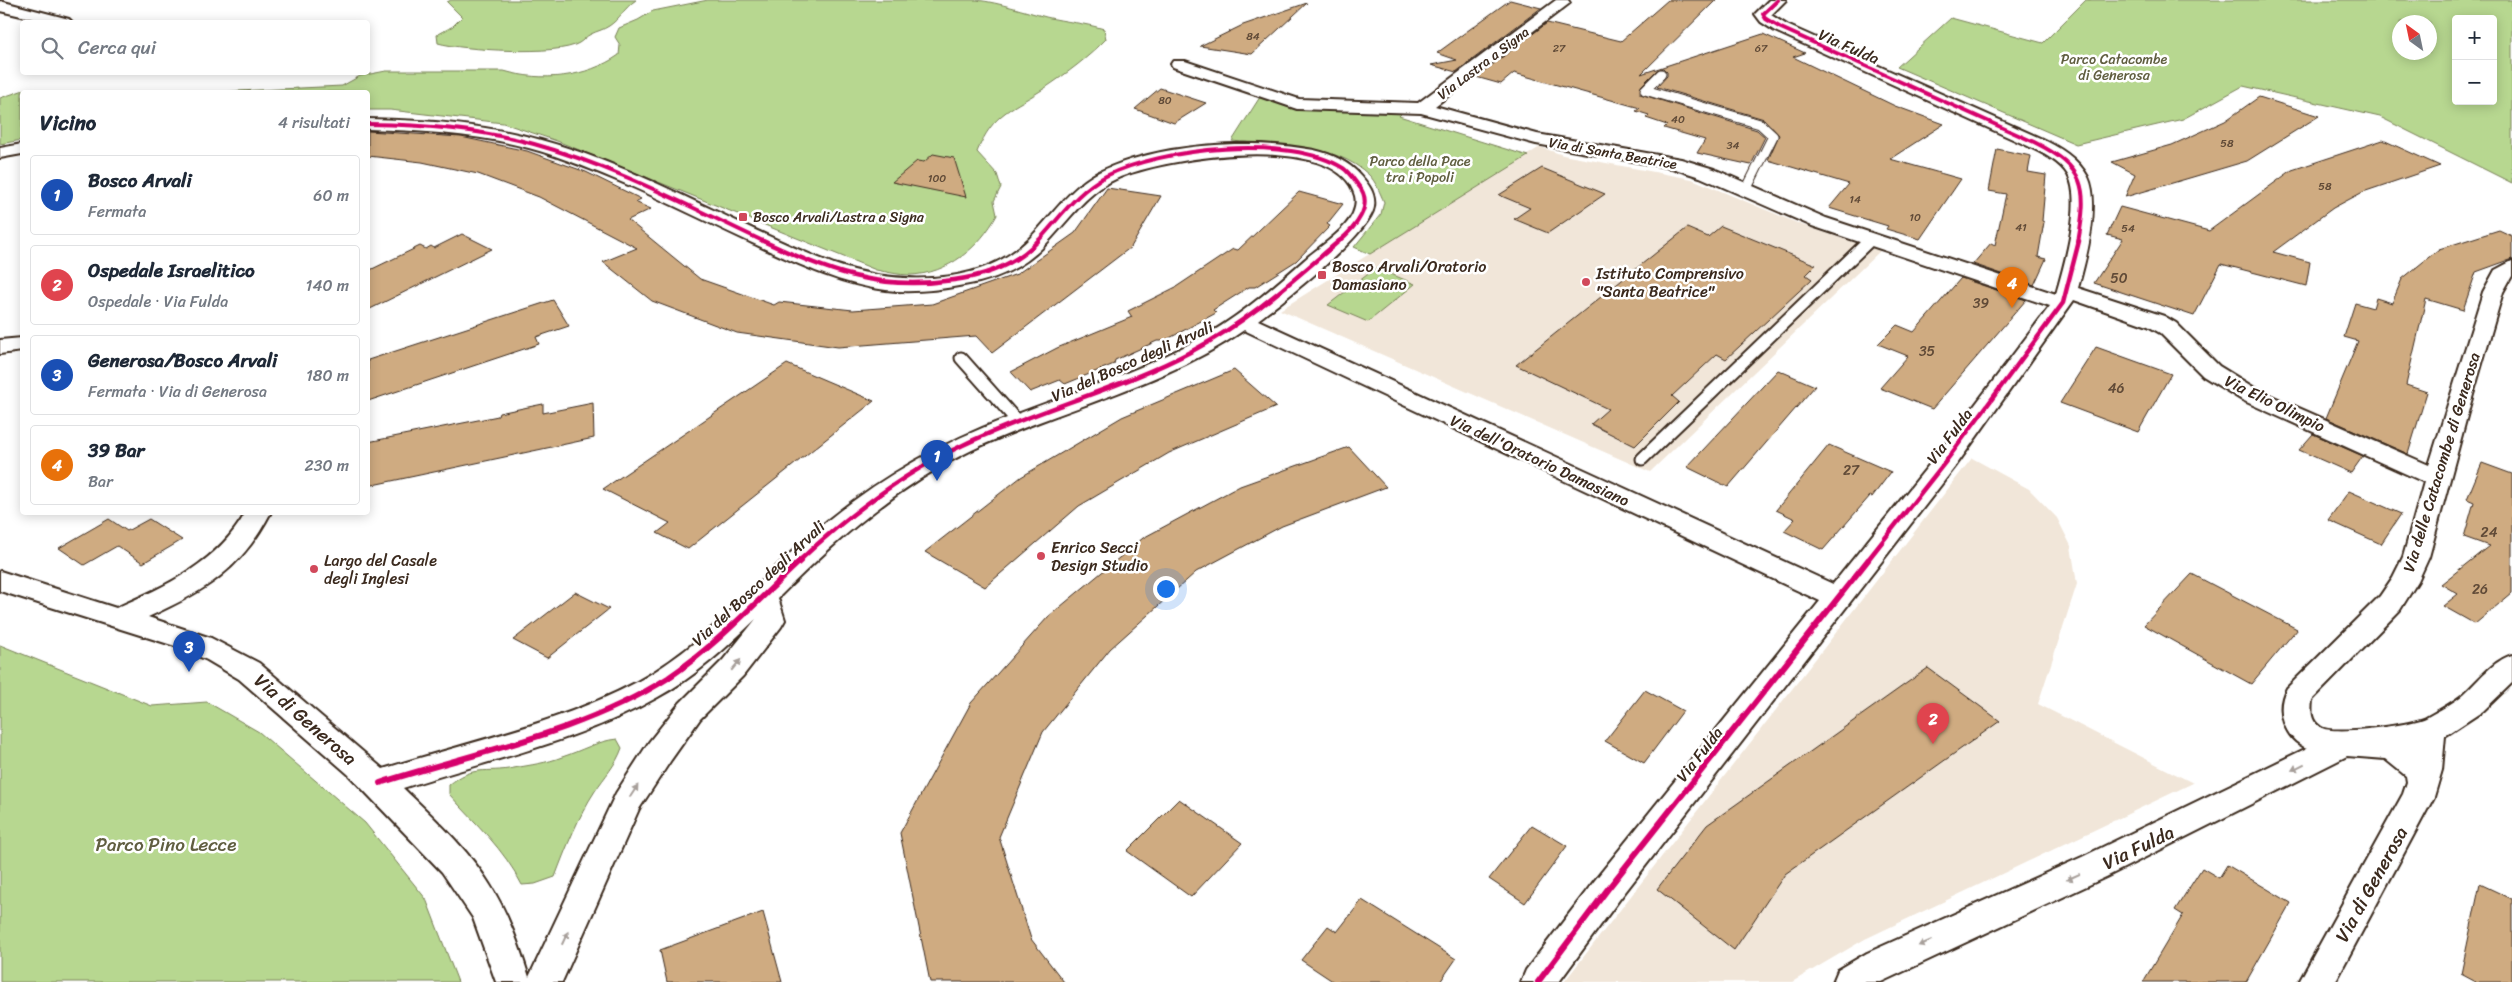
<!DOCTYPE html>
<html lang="it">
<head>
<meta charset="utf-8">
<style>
  :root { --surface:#fff; --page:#f2f2f3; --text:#1f2937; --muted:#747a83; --line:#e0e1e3; --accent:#d93025 }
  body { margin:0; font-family:Sriracha,sans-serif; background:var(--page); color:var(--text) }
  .controls { position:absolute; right:15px; top:15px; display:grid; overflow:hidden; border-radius:5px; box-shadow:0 2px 12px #0003 }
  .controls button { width:45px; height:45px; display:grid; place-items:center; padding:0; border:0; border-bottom:1px solid var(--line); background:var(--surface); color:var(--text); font:25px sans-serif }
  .compass { position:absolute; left:2392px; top:15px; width:45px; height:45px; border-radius:50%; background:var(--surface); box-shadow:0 2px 12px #0003; rotate:327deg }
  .you { position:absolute; left:1165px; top:588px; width:18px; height:18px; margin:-12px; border:4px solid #fff; border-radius:50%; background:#1a73e8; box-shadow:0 0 0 8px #1a73e833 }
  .badge { display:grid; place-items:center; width:32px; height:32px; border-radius:50%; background:var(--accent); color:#fff; font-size:16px; font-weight:700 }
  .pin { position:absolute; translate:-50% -41px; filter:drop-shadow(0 1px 2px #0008) }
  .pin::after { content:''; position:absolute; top:26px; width:18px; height:15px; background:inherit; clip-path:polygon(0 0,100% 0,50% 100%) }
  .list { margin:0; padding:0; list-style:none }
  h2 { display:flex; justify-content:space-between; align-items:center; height:65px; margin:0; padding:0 20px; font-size:21px }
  h2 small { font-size:16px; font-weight:400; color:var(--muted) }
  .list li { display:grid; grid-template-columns:32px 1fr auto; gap:15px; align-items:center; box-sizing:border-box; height:80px; margin:0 10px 10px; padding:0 10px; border:1px solid var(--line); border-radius:5px }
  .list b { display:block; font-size:19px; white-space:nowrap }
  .list p { margin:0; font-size:16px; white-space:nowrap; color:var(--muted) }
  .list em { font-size:16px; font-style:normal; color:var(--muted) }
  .icon { flex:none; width:28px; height:28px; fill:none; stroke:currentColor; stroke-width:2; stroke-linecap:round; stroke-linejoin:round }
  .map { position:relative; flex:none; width:2512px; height:982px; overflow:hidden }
  .search { position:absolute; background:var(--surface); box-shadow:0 2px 12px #0003; left:20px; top:20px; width:350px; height:55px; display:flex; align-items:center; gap:12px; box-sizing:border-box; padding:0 18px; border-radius:5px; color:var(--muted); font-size:19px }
  .panel { position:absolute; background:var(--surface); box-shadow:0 2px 12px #0003; left:20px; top:90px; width:350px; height:425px; border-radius:5px }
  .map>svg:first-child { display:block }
  .built { fill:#f1e6d9 }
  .green { fill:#b7d790; stroke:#798057; fill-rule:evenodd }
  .building { fill:#cfab81; stroke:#3b2a1e }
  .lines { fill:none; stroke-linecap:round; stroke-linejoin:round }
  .service-far1-casing { stroke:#3b2a1e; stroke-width:11 }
  .service-casing { stroke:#3b2a1e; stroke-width:15 }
  .minor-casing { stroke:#3b2a1e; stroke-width:4 }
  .service-far1 { stroke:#fff; stroke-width:9 }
  .service { stroke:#fff; stroke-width:11 }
  .minor { fill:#fff; fill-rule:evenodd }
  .cycleway-far2-casing { stroke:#fff; stroke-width:5.5 }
  .cycleway-far1-casing { stroke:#fff; stroke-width:8 }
  .cycleway-casing { stroke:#fff; stroke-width:9 }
  .cycleway-far2 { stroke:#d6006c; stroke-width:4 }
  .cycleway-far1 { stroke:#d6006c; stroke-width:4.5 }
  .cycleway { stroke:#d6006c; stroke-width:6 }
  .oneway { fill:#a79f9a }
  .poi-dot { fill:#d1495b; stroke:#fff; stroke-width:2 }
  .labels { text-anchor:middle; stroke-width:5; stroke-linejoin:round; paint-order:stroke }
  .far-number-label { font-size:11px; fill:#604a37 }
  .far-park-label { font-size:14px; fill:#605e40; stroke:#fff }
  .far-street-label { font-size:14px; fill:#3b2a1e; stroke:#fff }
  .far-poi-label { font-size:14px; fill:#3b2a1e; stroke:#fff; text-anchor:start }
  .number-label { font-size:14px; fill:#604a37 }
  .street-label { font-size:16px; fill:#3b2a1e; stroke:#fff }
  .poi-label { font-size:16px; fill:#3b2a1e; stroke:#fff; text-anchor:start }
  .near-street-label { font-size:19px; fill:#3b2a1e; stroke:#fff }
  .near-park-label { font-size:19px; fill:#605e40; stroke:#fff }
</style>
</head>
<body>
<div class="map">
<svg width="2512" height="982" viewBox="0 0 2512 982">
  <rect width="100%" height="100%" fill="#fff"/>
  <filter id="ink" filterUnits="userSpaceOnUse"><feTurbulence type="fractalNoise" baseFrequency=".02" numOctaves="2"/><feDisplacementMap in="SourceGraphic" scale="10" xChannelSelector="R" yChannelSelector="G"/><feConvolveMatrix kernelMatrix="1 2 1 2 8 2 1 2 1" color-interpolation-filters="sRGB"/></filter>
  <g filter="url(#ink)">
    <path class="built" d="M1540,147L1563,155L1692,179L1802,225L1880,251L1650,472L1280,310Z
      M1972,458L2029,489L2057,518L2071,546L2077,584L2038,704L2193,783L1865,939L1792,982H1564Z"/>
    <path class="green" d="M451,0H636C624,8 620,19 609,26C603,30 597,31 591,34C586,36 583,41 579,43C559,56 462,50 438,43L437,35L453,26L462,17L447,2Z
      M708,0H977C1001,3 1023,11 1046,17C1066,22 1085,23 1104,29L1106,39C1089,57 1066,74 1045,88C1013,109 993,112 977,152L997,174L1001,187L994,201L997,215C980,247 948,274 910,275C899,275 887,272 876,270L557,141L503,123L390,110H368V92H218L342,86L360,76L386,71H504C542,82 586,78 619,55L620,45L615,37L619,28L638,20L653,11Z
      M2086,0H2512V183L2380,117L2243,86L2183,119L2076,144L1897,67L1951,18L2043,43ZM2456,19H2493V101H2456ZM2400,22H2430V52H2400Z
      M24,90L38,92H22V140L0,144V98Z
      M1260,97C1270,100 1280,105 1290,107C1327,112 1365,107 1403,112L1399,116L1528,156L1370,254L1354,247L1381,214L1384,202C1380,193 1376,182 1369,175C1334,142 1277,146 1232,141Z
      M1376,268L1415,284L1368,322L1328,305Z
      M0,645L152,706L207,702L259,732L365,823L426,899L458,982H0Z
      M617,739L622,748C616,765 605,776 595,791C578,817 566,848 555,877L535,884L522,885C504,849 476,824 449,794V785C474,764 485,774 514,768C530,765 547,763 562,757C581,751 597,741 617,739Z"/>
    <path class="building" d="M1510,0L1541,8L1456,72L1431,65L1457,60L1437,53Z
      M1668,0H1716L1641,74L1763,34L1805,53L1793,57L1895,106L1944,124L1890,159L1961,179L1920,239L1886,229L1888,226L1829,208L1849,184L1768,160L1779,135L1764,119L1657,87L1667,76V72L1663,68L1657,70L1641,86L1640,94L1757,130L1765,137L1751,165L1697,153L1705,140L1664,128L1667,125L1646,118L1649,115L1636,111L1640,108L1514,73L1501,84L1476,77L1547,23L1621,41Z
      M1307,3L1252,54L1200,46L1243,25Z
      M1160,88L1206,103L1174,123L1135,109Z
      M2259,97L2319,116L2247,161L2125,197L2135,174L2112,162L2172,145L2225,121Z
      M368,131L461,137L527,151L586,172L641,199L635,202L651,209L628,220L700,279L774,305L779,302L853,310L932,304L1017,274L1075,233L1107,188L1161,196L1131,247L992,353L976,336L838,347L737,333L652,301L603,262L637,248L539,197L478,174L422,162L368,156Z
      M2383,140L2440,166L2363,192L2333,208L2273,252L2310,262L2306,286L2221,264L2194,316L2094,283L2123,239L2107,235L2120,207L2209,231L2292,170Z
      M1997,149L2031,156L2028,172L2046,175L2042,221L2044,222L2038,257L2046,259L2034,285L1973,264L1991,243L1995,245L2006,194L1989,191Z
      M933,154L954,158L966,197L892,182L917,161L924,162Z
      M1542,168L1605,194L1548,233L1514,219L1530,208L1499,195Z
      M1299,192L1343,204L1327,224L1330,226L1296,261L1255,287H1249L1213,310L1216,313L1164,341H1157L1115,360L1114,364L1065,384L1060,380L1030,392L1011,372L1057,348L1132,317L1128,311L1176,287L1233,249L1238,250Z
      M1721,226L1816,265L1806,275L1812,279L1726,359L1717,354L1672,396L1679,402L1635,446L1591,424L1608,409L1516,365L1687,228L1708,237Z
      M2499,230L2512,236V259L2476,272L2463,310L2426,299L2406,385L2427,392L2408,454L2326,418L2358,341L2344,337L2355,303L2373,308L2376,298L2392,303L2402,279L2439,249Z
      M462,234L492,249L368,310V271L420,246L426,249L431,246L434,248Z
      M1961,278L2026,300L1932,409L1880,388L1908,356L1878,344L1897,325L1914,332Z
      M553,300L569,326L536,337L539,344L368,401V360Z
      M2096,347L2171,374L2138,432L2060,403Z
      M787,364L874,401L688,549L657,533L670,523L603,489Z
      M1234,370L1276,407L1169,453L1079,506L985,587L925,552L1021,477L1122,417Z
      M1778,370L1815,386L1728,487L1687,467Z
      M593,403L594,438L368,486V442L498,416L499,413L543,404V413Z
      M2313,434L2363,456L2351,473L2299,450Z
      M1829,445L1891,472L1872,497L1870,496L1823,550L1784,531L1795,519L1776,510Z
      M1349,447L1386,487L1282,526L1196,572L1110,649L1043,732L999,837L1031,939L1064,982H930L900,833L971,703L1048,617L1143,538L1240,486Z
      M2482,463L2512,474V593L2475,624L2443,606L2458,594L2441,584L2489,546L2464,537L2474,502L2467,499Z
      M2349,491L2401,514L2381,544L2328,520Z
      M109,519L127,531L149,519L182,540L143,563L117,546L84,565L59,548Z
      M2192,574L2297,629L2251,684L2144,625Z
      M575,592L609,609L547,658L513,640Z
      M1928,668L2000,721L1785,874L1734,950L1657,889L1707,825Z
      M1645,690L1683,711L1644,763L1605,741Z
      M1179,799L1242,843L1191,897L1127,851Z
      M1532,825L1567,846L1525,903L1489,879Z
      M2227,865L2291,903L2246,982H2143L2183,915L2175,910L2202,868L2219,878Z
      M2480,884L2512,899V982H2476L2461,974Z
      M1362,900L1456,959L1440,982H1334L1301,960L1328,926L1337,932Z
      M763,912L782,982H667L660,950Z"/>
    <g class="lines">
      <defs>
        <path id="service-far1" d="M1661,74L1645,90L1760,124L1773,136L1746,190
          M1868,242L1871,239"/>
        <path id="service" d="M961,358L1018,422
          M1642,459L1869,241"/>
        <path id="minor" d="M1556,0H1568L1570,3L1435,106L1537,134L1681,159L1714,169L1826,218L2056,294C2064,266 2083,201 2068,175C2060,161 2042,153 2028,146L1775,31L1761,22L1755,14L1769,0H1786L1771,15L1787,25L2040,138C2059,147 2078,158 2088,177C2101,204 2086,260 2078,288L2164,316L2176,323L2219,366L2258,390L2429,465L2483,292L2495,270L2512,261V276L2503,292L2470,405L2429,557L2418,581L2400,610L2312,700C2311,711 2310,720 2320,727C2332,736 2412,725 2426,718C2438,711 2454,703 2465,693C2479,680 2493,661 2512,655V683L2483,711L2445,736L2442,770L2434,797L2335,982H2299L2403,794L2407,782L2406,776L2385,759L2347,756L2106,877L1881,982H1833L1838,970L1867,953L2082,857L2307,748C2284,739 2275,709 2287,688L2380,596L2393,577L2403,557L2424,482L2242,400L2203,376L2160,333L2148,326L2074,300L1955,467L1619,900L1559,982H1521L1526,970L1595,880L1820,601L1244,330C1162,387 1061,408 972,450C897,486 836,540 778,598L785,620L781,627L743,676L700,719L671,760L639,809L562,982H496L473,918L442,872L348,774L239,679L207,660L175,646L0,591V571L116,608C166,586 218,563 246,512H271C241,570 205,591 148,617L211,638L259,663L383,769C468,742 558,724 637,682C703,646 752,587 807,538C866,486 933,446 1007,418C1076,391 1149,369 1213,331C1248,310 1279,282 1310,255C1326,242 1361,221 1355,196C1338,129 1161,158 1116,179C1085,193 1067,223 1043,247C1021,269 995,280 964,285C939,290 912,293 886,290C838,284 794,262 750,242C686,212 622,179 555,156C495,135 431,131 368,129V119C426,120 484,124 541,140C643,168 735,226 834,264C895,285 980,288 1029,239C1052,216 1070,187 1099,172C1159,143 1250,138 1314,150C1332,154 1349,162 1361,176C1369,185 1376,194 1374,207C1370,234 1283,301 1258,320L1833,584L1937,455L2050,306L1812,226L1700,177L1672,168L1536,144L1421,113L1297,109L1173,67L1171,64L1173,61H1185L1299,99L1418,103ZM756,619L723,660L680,703L649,742L616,793L529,977C519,945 508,913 490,885C468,849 434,818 403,788C488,760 579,742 658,697C695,677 726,648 756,619Z
          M0,1L69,19L72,22H47L0,11Z
          M22,144V154L0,158V148Z
          M22,338V351L0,354V340Z"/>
      </defs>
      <use href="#service-far1" class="service-far1-casing"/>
      <use href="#service" class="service-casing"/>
      <use href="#minor" class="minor-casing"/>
      <use href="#service-far1" class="service-far1"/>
      <use href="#service" class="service"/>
      <use href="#minor" class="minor"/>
      <defs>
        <path id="cycleway-far2" d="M1778,0L1763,14L1766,19L1781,28L2034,142C2086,168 2088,187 2078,242
          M368,124C424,125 480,129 534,144C614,166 690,207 765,242
          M1037,242C1059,219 1077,191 1106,176C1161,148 1289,134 1343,168C1349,172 1354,180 1358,185C1376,205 1354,229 1338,242"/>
        <path id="cycleway-far1" d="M763,241C831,272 877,291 954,280C986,276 1015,265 1038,241
          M799,561C848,515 902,474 963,445C1038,409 1121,389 1194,350C1249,321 1293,280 1339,241
          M1867,561L1946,461L2063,303L2079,241"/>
        <path id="cycleway" d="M380,783C476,752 582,733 668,678C717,645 758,600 801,560
          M1538,982L1607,890L1868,560"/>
      </defs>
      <use href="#cycleway-far2" class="cycleway-far2-casing"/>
      <use href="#cycleway-far1" class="cycleway-far1-casing"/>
      <use href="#cycleway" class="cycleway-casing"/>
      <use href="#cycleway-far2" class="cycleway-far2"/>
      <use href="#cycleway-far1" class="cycleway-far1"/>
      <use href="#cycleway" class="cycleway"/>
    </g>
    <defs><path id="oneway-solid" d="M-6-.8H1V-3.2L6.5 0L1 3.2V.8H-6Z" transform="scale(1.25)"/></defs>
    <g class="oneway">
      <use href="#oneway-solid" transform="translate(736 665) rotate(-50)"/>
      <use href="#oneway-solid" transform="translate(2298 767) rotate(153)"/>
      <use href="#oneway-solid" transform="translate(634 791) rotate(-57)"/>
      <use href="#oneway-solid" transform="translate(2073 877) rotate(156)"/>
      <use href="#oneway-solid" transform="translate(565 938) rotate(-65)"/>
      <use href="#oneway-solid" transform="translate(1925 943) rotate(156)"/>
    </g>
  </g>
  <g class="poi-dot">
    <rect x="738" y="212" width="10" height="10" rx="2.5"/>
    <rect x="1317" y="270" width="10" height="10" rx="2.5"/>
    <circle cx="1586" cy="282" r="5"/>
    <circle cx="1041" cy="556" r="5"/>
    <circle cx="314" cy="569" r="5"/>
  </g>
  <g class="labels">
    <g class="far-number-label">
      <text x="1253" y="40">84</text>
      <text x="1559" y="52">27</text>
      <text x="1761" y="52">67</text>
      <text x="1165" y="104">80</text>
      <text x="1678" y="123">40</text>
      <text x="2227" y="147">58</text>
      <text x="1733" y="149">34</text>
      <text x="937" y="182">100</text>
      <text x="2325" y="190">58</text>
      <text x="1855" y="203">14</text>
      <text x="1915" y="221">10</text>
      <text x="2021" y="231">41</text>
      <text x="2128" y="232">54</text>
    </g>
    <g class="far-park-label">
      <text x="2114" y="64">Parco Catacombe<tspan x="2114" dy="16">di Generosa</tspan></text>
      <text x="1420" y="166">Parco della Pace<tspan x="1420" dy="16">tra i Popoli</tspan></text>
    </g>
    <g class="far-street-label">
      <text transform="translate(1483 63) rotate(-37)" y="5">Via Lastra a Signa</text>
      <text transform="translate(1613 153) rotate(10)" y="5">Via di Santa Beatrice</text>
    </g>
    <g class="far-poi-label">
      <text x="753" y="222">Bosco Arvali/Lastra a Signa</text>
    </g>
    <g class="number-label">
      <text x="2119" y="283">50</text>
      <text x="1981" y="308">39</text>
      <text x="1927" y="356">35</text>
      <text x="2116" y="393">46</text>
      <text x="1851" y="475">27</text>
      <text x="2489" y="537">24</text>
      <text x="2480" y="594">26</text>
    </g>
    <g class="street-label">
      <text transform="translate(1849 46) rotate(24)" y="6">Via Fulda</text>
      <text transform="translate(1132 361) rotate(-24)" y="6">Via del Bosco degli Arvali</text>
      <text transform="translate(2275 403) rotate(26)" y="6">Via Elio Olimpio</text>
      <text transform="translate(1949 436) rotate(-53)" y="6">Via Fulda</text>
      <text transform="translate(1540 460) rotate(25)" y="6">Via dell'Oratorio Damasiano</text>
      <text transform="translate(2441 462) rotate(-73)" y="6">Via delle Catacombe di Generosa</text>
      <text transform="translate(758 583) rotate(-43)" y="6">Via del Bosco degli Arvali</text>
      <text transform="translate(1699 754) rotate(-52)" y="6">Via Fulda</text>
    </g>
    <g class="poi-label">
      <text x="1332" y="272">Bosco Arvali/Oratorio<tspan x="1332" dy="18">Damasiano</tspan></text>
      <text x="1596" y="279">Istituto Comprensivo<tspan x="1596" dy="18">"Santa Beatrice"</tspan></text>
      <text x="1051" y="553">Enrico Secci<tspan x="1051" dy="18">Design Studio</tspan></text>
      <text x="324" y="566">Largo del Casale<tspan x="324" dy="18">degli Inglesi</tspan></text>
    </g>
    <g class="near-street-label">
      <text transform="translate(306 719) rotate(41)" y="7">Via di Generosa</text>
      <text transform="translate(2138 847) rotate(-26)" y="7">Via Fulda</text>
      <text transform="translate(2371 884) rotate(-61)" y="7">Via di Generosa</text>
    </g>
    <g class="near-park-label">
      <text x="166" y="851">Parco Pino Lecce</text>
    </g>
  </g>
</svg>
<div class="controls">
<button>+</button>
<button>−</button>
</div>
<svg class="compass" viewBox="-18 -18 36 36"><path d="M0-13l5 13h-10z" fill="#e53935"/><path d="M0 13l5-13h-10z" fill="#747a83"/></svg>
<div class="you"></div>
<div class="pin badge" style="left:937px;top:481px;background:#1a4fb4">1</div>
<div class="pin badge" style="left:1933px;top:744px;background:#e0444e">2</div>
<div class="pin badge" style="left:189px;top:672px;background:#1a4fb4">3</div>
<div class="pin badge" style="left:2012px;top:308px;background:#e8710a">4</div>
<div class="search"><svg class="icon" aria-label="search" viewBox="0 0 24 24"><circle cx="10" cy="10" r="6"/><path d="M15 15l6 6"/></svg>Cerca qui</div>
<section class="panel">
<h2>Vicino<small>4 risultati</small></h2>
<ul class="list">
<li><span class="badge" style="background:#1a4fb4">1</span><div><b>Bosco Arvali</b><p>Fermata</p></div><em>60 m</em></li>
<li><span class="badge" style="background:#e0444e">2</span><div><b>Ospedale Israelitico</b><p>Ospedale · Via Fulda</p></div><em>140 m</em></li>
<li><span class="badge" style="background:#1a4fb4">3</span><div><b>Generosa/Bosco Arvali</b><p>Fermata · Via di Generosa</p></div><em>180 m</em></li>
<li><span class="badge" style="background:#e8710a">4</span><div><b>39 Bar</b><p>Bar</p></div><em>230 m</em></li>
</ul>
</section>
</div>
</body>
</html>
